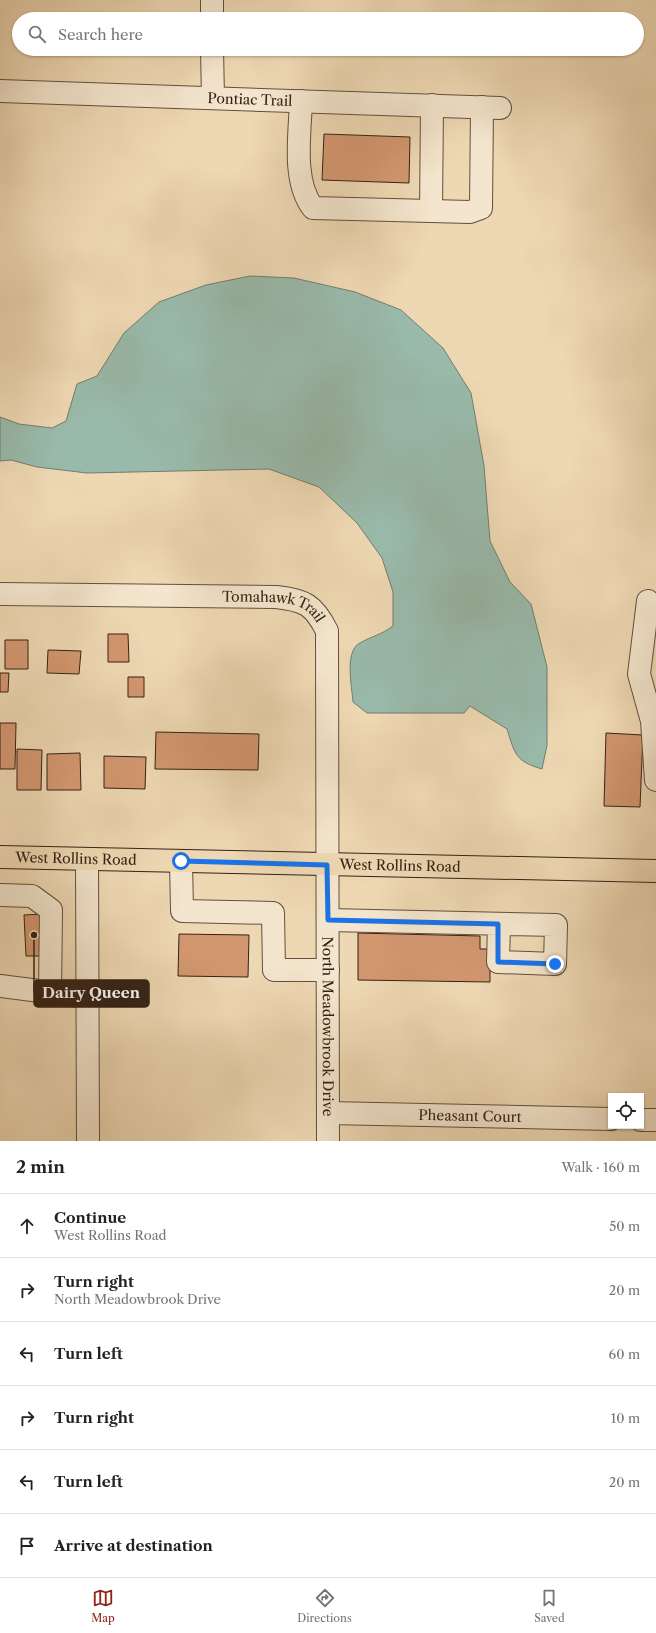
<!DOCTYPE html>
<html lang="en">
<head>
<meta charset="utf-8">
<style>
  :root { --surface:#fff; --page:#f2f2f2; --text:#222; --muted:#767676; --line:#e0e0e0; --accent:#8f2418 }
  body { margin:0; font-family:"Libre Caslon Text",serif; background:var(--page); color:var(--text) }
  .controls { position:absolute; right:12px; bottom:12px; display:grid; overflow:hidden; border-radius:0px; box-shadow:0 1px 3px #0004 }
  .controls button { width:36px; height:36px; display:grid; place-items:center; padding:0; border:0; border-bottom:1px solid var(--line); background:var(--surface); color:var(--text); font:20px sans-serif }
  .stop { position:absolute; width:12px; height:12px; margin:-9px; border:3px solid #1a73e8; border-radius:50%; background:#fff }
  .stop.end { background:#1a73e8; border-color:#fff; box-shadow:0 1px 4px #0008 }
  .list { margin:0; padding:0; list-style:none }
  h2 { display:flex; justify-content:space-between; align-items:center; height:52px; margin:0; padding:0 16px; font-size:17px }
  h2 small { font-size:13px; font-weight:400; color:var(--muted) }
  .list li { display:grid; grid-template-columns:26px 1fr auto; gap:12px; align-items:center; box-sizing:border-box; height:64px; padding:0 16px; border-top:1px solid var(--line) }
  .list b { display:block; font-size:15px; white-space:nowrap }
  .list p { margin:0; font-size:13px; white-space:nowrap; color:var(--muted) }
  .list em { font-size:13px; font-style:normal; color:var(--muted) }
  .icon { flex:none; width:22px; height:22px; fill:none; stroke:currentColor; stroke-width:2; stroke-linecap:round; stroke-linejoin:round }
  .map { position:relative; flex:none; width:656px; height:1141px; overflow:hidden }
  .search { position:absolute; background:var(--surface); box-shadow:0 1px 3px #0004; left:12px; right:12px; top:12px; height:44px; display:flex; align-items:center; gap:10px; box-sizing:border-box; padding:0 14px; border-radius:22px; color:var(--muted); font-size:15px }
  .sheet { height:436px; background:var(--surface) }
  nav { display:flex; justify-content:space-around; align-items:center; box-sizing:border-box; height:56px; border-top:1px solid var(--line); background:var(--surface); font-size:11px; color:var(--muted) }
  nav a { display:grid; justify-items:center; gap:2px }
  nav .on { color:var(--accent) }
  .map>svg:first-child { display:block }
  .water { fill:#99baab; stroke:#717d6f }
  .building { fill:#d39770; stroke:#342116 }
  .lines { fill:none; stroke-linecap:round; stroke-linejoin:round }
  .minor-casing { stroke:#624f3d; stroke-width:24 }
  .major-casing { stroke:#342116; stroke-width:24 }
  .minor { stroke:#f4e6ce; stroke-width:22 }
  .major { stroke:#eed8b3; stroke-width:22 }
  .route { stroke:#1a73e8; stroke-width:5 }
  .labels { text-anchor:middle; stroke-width:3; stroke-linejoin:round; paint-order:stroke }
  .street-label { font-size:14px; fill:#342116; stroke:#f4e6ce }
  .leader { fill:none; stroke:#342116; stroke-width:1.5 }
  .callout-dot { fill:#342116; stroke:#f4e6ce; stroke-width:1.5 }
  .callout { fill:#342116; stroke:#342116; stroke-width:1.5 }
  .callout-label { font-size:15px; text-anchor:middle; font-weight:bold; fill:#fff }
</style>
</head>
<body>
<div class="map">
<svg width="656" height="1141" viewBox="0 0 656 1141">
  <rect width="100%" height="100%" fill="#eed8b3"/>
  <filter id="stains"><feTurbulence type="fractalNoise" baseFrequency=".005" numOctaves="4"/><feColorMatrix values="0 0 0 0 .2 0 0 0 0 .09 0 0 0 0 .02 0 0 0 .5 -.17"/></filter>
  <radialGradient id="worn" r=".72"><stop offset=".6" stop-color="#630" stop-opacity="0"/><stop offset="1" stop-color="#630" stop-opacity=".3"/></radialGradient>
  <path class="water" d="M250,276L294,278L355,292L401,310L443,348L471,393L484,466L490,541L510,582L531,604L547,667V745L542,769C515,761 515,754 507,729L470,706L464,713H367L353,702C352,687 344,651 360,643C372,636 381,635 393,626V592L382,558L357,523L319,487L269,469L87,473L37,467L11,460L0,461V417L19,424L52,428L66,421L77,384L97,376L124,333L159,302L206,285Z"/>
  <path class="building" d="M324,134L410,137L409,183L322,180Z
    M108,634H128L129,662H108Z
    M5,640H28V669H5Z
    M48,650L81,651L79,674L47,673Z
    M0,673H9L8,692H0Z
    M128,677H144V697H128Z
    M0,723H16L15,769H0Z
    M156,732L259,734L258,770L155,769Z
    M606,733L643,735L640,807L604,806Z
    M17,749L42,750L41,790H17Z
    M80,753L81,790H47V754Z
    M104,756L146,757L145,789L104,788Z
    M43,914L45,956H26L24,915Z
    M358,933L480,936V949H490V982L358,980Z
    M179,934L249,935L248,977L178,976Z"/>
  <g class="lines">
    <defs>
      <g id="minor">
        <path d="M212,0V19"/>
        <path d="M212,49L213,98"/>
        <path id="s1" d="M0,91L500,108"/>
        <path d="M301,101C300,134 292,181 313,208L470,212L481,208L482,107"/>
        <path d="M431,211L432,105"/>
        <path id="s2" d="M0,594L276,597C305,600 314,605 327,631L328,1141"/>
        <path d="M648,601L639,674L652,721L656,780"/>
        <path d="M87,859L88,1141"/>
        <path d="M181,861L182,911L273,913L274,970H328"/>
        <path d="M0,895L32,896L51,910L50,993"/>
        <path d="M328,920L556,925L555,964L498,962L499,924"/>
        <path d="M0,986L87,997"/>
        <path id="s3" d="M328,1113L611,1119"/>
        <path d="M641,1120H656"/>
      </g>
      <g id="major">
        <path id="s4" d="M0,857L656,871"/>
      </g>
    </defs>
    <use href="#minor" class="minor-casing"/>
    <use href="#major" class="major-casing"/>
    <use href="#minor" class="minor"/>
    <use href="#major" class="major"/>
  </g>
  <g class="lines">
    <path class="route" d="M181,861L327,865L328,920L498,924V962L555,964"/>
  </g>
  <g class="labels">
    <g class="street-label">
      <text dy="5" stroke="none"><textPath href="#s1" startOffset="250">Pontiac Trail</textPath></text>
      <text dy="5" stroke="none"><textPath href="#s2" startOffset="276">Tomahawk Trail</textPath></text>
      <text dy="5" stroke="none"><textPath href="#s4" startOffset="76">West Rollins Road</textPath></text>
      <text dy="5" stroke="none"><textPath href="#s4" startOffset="400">West Rollins Road</textPath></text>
      <text dy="5" stroke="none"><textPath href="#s2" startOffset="737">North Meadowbrook Drive</textPath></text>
      <text dy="5" stroke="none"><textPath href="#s3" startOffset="142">Pheasant Court</textPath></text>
    </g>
  </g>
  <path class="leader" d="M34 935L34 993"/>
  <circle class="callout-dot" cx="34" cy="935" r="4"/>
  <rect class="callout" x="34" y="980" width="115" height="27" rx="4"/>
  <g class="callout-label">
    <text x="91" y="998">Dairy Queen</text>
  </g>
  <rect width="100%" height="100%" filter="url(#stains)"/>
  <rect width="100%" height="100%" fill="url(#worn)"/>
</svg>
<div class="controls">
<button><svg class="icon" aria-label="locate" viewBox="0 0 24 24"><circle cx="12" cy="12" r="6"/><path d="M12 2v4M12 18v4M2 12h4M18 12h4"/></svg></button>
</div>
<div class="stop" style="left:181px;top:861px"></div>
<div class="stop end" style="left:555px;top:964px"></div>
<div class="search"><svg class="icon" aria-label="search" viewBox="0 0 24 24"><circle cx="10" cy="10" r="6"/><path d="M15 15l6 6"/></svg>Search here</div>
</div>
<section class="sheet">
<h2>2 min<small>Walk · 160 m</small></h2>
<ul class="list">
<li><svg class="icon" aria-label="ahead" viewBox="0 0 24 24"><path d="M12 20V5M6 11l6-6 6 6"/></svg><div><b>Continue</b><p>West Rollins Road</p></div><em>50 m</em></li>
<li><svg class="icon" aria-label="right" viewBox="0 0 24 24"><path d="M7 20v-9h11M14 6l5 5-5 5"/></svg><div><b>Turn right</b><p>North Meadowbrook Drive</p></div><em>20 m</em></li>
<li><svg class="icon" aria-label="left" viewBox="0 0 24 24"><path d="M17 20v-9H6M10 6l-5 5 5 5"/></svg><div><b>Turn left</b></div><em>60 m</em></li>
<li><svg class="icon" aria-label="right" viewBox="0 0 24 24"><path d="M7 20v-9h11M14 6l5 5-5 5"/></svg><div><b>Turn right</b></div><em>10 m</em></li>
<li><svg class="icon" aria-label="left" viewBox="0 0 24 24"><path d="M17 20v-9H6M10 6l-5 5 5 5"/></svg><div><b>Turn left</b></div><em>20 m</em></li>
<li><svg class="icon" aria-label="arrive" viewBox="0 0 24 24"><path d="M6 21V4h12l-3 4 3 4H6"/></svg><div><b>Arrive at destination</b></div></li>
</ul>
</section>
<nav>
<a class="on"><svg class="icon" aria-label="map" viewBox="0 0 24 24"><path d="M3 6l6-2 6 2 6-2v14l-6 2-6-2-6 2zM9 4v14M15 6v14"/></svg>Map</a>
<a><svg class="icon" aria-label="directions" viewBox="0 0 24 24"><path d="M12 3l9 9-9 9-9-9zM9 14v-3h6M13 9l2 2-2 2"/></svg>Directions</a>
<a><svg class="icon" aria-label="saved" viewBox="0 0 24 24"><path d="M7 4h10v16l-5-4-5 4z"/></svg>Saved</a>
</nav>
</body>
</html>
